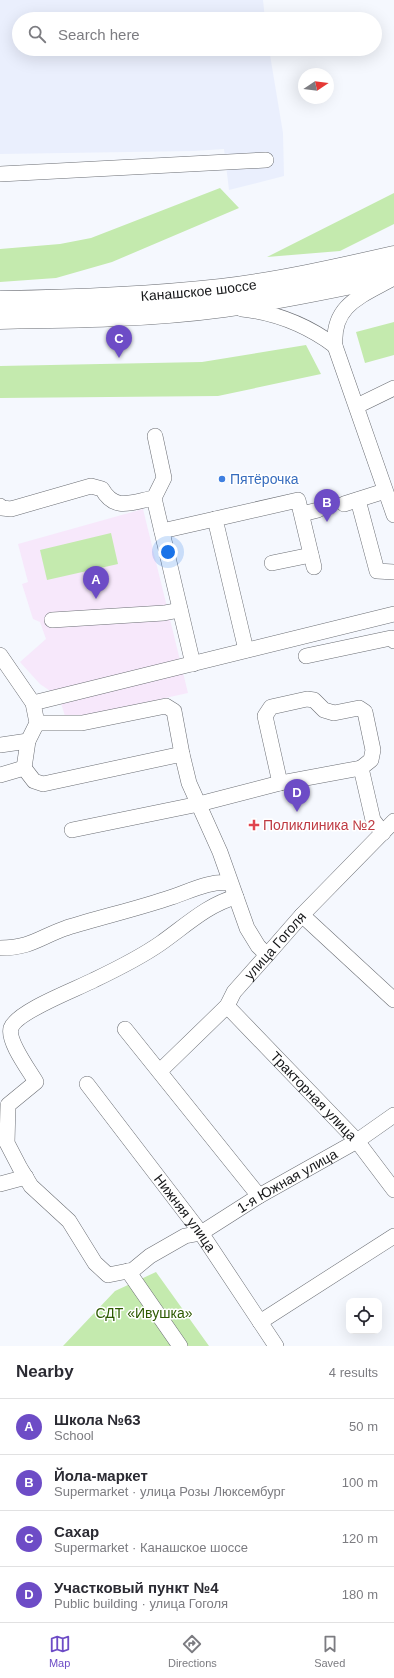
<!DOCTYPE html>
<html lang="en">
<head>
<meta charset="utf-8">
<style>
  body { margin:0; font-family:Helvetica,sans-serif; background:#f7f7f7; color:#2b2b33 }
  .controls { position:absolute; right:12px; bottom:12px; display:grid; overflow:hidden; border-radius:8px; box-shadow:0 4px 16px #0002 }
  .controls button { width:36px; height:36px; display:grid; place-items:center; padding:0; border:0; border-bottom:1px solid #e1e1e2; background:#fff; color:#2b2b33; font:20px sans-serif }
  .compass { position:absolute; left:298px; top:68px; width:36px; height:36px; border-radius:50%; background:#fff; box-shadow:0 4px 16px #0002; rotate:77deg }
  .you { position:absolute; left:168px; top:552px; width:14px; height:14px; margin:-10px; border:3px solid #fff; border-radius:50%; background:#1a73e8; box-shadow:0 0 0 6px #1a73e833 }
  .badge { display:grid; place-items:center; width:26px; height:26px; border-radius:50%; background:#6d4cc6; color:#fff; font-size:13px; font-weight:700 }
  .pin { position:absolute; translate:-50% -33px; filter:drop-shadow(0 1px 2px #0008) }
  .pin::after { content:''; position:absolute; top:21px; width:14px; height:12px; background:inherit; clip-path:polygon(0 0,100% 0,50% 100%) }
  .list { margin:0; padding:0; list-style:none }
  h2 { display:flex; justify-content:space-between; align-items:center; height:52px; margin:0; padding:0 16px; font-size:17px }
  h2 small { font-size:13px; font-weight:400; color:#7c7c81 }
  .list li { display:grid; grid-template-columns:26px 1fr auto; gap:12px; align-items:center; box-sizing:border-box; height:56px; padding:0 16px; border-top:1px solid #e1e1e2 }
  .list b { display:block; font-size:15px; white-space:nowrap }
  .list p { margin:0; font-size:13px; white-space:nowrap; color:#7c7c81 }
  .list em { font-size:13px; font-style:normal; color:#7c7c81 }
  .icon { flex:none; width:22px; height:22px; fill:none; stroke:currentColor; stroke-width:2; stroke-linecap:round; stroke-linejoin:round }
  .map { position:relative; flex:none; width:394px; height:1346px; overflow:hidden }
  .search { position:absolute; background:#fff; box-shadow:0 4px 16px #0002; left:12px; right:12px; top:12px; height:44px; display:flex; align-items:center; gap:10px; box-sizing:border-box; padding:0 14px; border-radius:22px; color:#7c7c81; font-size:15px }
  .sheet { height:276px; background:#fff }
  nav { display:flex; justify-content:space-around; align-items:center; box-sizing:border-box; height:56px; border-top:1px solid #e1e1e2; background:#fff; font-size:11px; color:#7c7c81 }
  nav a { display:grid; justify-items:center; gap:2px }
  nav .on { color:#6d4cc6 }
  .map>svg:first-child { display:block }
</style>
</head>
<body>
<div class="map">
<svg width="394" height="1346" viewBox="0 0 394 1346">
  <rect width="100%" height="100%" fill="#f5f8fe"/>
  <path fill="#eaeffd" d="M 0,0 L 263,0 L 265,19 L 19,19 L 19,49 L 269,49 L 283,133 L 284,176 L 229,190 L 224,149 L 194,151 L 0,154 Z"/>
  <path fill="#f7e8fb" d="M 143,509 L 188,693 L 84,716 L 65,716 L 59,697 L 40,684 L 20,662 L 46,639 L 40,622 L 33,619 L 22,584 L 28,582 L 18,544 Z"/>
  <path fill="#c4eaae" d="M 220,188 L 239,208 L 112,262 L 56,278 L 0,282 L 0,249 L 60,244 L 91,238 Z
    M 394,193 L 394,224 L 340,251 L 267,257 Z
    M 394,322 L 394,355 L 365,363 L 356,332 Z
    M 306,345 L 321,374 L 218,396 L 0,398 L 0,366 L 202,362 Z
    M 111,533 L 118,564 L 47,580 L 40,550 Z
    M 156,1272 L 209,1346 L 63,1346 L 115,1291 Z"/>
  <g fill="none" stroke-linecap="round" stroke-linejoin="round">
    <path stroke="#d4d6dc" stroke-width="15" stroke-dasharray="15 8" stroke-linecap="butt" d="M 318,510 L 344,504"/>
    <g stroke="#6b6e74" stroke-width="16">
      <g id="minor">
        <path d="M 0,174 L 266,160"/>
        <path d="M 390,280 C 359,297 332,306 335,346 L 394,515"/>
        <path d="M 242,309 C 277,313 307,325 335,346"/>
        <path d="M 357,406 L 394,388"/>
        <path d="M 155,436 L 164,478 L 154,498 L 193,664"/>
        <path d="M 358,500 L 377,571 L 394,572"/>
        <path d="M 344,504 L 385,491"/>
        <path d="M 0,506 L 2,508 L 11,509 L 91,486 L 102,489 C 115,512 132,502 154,498"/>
        <path d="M 302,514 L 318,510"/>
        <path d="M 162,531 L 215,519"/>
        <path d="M 272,563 L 311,555"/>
        <path d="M 52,620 L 164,613 L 180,610"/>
        <path d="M 246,650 L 215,519 L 298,500 L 314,567"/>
        <path d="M 0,655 L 33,703 L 37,723 L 28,741 L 24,768"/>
        <path d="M 306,656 L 391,638 L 394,641"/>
        <path d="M 33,703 L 394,614"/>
        <path d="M 37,723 L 82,723 L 166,706 L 174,711 L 182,754"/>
        <path d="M 0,745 L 28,741"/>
        <path d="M 0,775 L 24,768 L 34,781 L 43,784 L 182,754 L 189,783 L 220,852 L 247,928 L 258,946 L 267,955"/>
        <path d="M 280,783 L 265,716 L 271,707 L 307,699 L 314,700 L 324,710 L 334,713 L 359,708 L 365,712 L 373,750 L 371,760 L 361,768 L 373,820 L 383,833"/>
        <path d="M 72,830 L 199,804 L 280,783 L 361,768"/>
        <path id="s1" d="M 236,897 C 208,904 184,927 161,943 C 141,957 117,969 94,980 C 77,989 17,1011 11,1028 C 7,1041 29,1070 36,1082 L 8,1105 L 7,1143 L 20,1168 L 31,1186 L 69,1221 L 95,1263 L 108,1275 L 133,1270 L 150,1256 L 185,1236 L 201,1233 L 259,1196 L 357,1141 L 394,1115"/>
        <path d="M 302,915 L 394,1000"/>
        <path d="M 0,948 C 31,948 40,937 66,928 C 101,917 137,909 172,897 C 190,891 211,880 230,883"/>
        <path id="s2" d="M 227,1006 L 357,1141 L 394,1190"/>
        <path d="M 125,1029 L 259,1196"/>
        <path id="s3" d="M 160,1071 L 227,1006 L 234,992 L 267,955 L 302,915 L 394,821"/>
        <path id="s4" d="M 87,1084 L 201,1233 L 276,1346"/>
        <path d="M 0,1184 L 26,1177"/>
        <path d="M 128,1271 L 180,1346"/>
        <path d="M 260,1322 L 394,1236"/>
      </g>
    </g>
    <g stroke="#6b6e74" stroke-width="21">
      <g id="major">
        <path id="s5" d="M 0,301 C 74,300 148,297 221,289 C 279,282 337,269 394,256"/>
        <path d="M 0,319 C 75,318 150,317 224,307 C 281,299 338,287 394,275"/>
      </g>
    </g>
    <use href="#minor" stroke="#fff" stroke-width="15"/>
    <use href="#major" stroke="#fff" stroke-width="20"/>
  </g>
  <circle fill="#3f7fe0" stroke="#fff" stroke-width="1.5" cx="222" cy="479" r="4"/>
  <path fill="#e0444e" stroke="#fff" stroke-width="1.5" d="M252 819h4v4h4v4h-4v4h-4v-4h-4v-4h4z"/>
  <g text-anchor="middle" stroke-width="3" stroke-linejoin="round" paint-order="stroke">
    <g font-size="14" fill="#161719" stroke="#fff">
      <text dy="5" stroke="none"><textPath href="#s5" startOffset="199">Канашское шоссе</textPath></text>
      <text dy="5" stroke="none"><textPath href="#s3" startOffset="171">улица Гоголя</textPath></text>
      <text dy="5" stroke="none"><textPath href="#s2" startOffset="125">Тракторная улица</textPath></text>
      <text dy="5" stroke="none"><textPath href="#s1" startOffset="770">1-я Южная улица</textPath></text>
      <text dy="5" stroke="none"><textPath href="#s4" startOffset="162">Нижняя улица</textPath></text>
    </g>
    <g font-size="14" fill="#366cbe" stroke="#fff" text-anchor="start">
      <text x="230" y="484">Пятёрочка</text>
    </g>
    <g font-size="14" fill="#be3a42" stroke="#fff" text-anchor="start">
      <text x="263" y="830">Поликлиника №2</text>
    </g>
    <g font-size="14" fill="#2c5900" stroke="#fff">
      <text x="144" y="1318">СДТ «Ивушка»</text>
    </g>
  </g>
</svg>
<div class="controls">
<button><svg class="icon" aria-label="locate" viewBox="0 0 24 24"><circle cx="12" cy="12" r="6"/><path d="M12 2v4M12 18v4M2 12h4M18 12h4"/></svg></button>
</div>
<svg class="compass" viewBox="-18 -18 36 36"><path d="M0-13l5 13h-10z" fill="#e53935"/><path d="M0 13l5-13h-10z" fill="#7c7c81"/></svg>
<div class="you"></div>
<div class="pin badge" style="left:96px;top:599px">A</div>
<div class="pin badge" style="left:327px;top:522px">B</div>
<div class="pin badge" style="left:119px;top:358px">C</div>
<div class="pin badge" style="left:297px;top:812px">D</div>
<div class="search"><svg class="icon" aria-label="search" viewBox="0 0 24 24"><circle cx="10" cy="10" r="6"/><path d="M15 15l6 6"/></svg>Search here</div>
</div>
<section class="sheet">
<h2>Nearby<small>4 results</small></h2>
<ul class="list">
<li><span class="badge">A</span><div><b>Школа №63</b><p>School</p></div><em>50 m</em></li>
<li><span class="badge">B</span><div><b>Йола-маркет</b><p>Supermarket · улица Розы Люксембург</p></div><em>100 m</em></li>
<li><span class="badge">C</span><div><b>Сахар</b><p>Supermarket · Канашское шоссе</p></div><em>120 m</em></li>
<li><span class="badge">D</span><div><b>Участковый пункт №4</b><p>Public building · улица Гоголя</p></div><em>180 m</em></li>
</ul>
</section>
<nav>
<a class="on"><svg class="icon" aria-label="map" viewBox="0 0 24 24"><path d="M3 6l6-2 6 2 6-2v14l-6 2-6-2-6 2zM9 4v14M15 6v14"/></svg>Map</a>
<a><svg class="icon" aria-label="directions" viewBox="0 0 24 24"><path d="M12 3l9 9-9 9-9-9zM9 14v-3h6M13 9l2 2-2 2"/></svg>Directions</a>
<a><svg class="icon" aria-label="saved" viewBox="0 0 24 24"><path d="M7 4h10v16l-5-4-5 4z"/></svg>Saved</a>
</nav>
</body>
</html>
